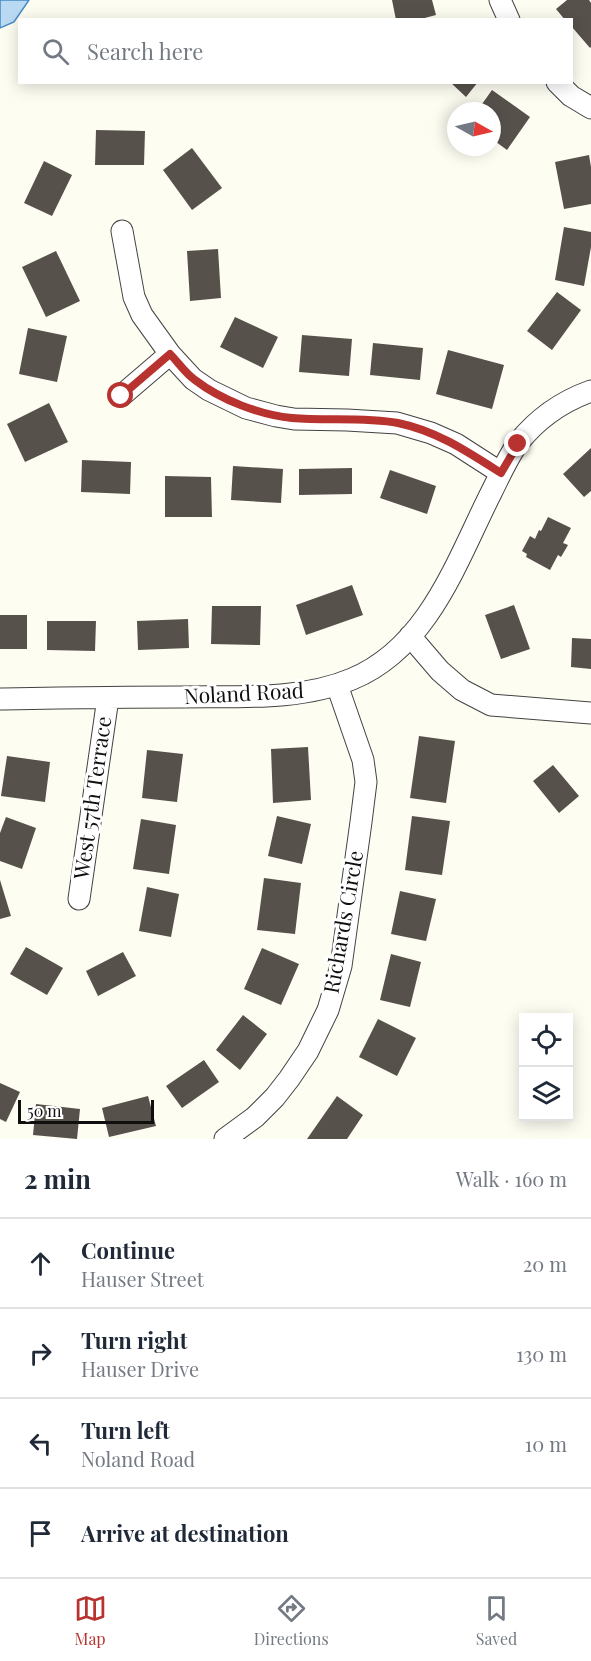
<!DOCTYPE html>
<html lang="en">
<head>
<meta charset="utf-8">
<style>
  body { margin:0; font-family:"Playfair Display",serif; background:#f2f2f3; color:#1f2937 }
  .controls { position:absolute; right:18px; bottom:18px; display:grid; overflow:hidden; border-radius:0px; box-shadow:0 3px 15px #0003 }
  .controls button { width:54px; height:54px; display:grid; place-items:center; padding:0; border:0; border-bottom:2px solid #e0e1e3; background:#fff; color:#1f2937; font:30px sans-serif }
  .compass { position:absolute; left:447px; top:102px; width:54px; height:54px; border-radius:50%; background:#fff; box-shadow:0 3px 15px #0003; rotate:98deg }
  .scale { position:absolute; left:18px; bottom:15px; width:136px; box-sizing:border-box; padding-left:6px; border:3px solid #0f0f0f; border-top:0; font-size:16px; line-height:21px; white-space:nowrap; color:#0f0f0f; -webkit-text-stroke:4px #fff; paint-order:stroke }
  .stop { position:absolute; width:18px; height:18px; margin:-14px; border:4px solid #b8332f; border-radius:50%; background:#fff }
  .stop.end { background:#b8332f; border-color:#fff; box-shadow:0 2px 6px #0008 }
  .list { margin:0; padding:0; list-style:none }
  h2 { display:flex; justify-content:space-between; align-items:center; height:78px; margin:0; padding:0 24px; font-size:26px }
  h2 small { font-size:20px; font-weight:400; color:#747a83 }
  .list li { display:grid; grid-template-columns:39px 1fr auto; gap:18px; align-items:center; box-sizing:border-box; height:90px; padding:0 24px; border-top:2px solid #e0e1e3 }
  .list b { display:block; font-size:22px; white-space:nowrap }
  .list p { margin:0; font-size:20px; white-space:nowrap; color:#747a83 }
  .list em { font-size:20px; font-style:normal; color:#747a83 }
  .icon { flex:none; width:33px; height:33px; fill:none; stroke:currentColor; stroke-width:2; stroke-linecap:round; stroke-linejoin:round }
  .map { position:relative; flex:none; width:591px; height:1139px; overflow:hidden }
  .search { position:absolute; background:#fff; box-shadow:0 3px 15px #0003; left:18px; right:18px; top:18px; height:66px; display:flex; align-items:center; gap:15px; box-sizing:border-box; padding:0 21px; border-radius:0px; color:#747a83; font-size:22px }
  .sheet { height:438px; background:#fff }
  nav { display:flex; justify-content:space-around; align-items:center; box-sizing:border-box; height:84px; border-top:2px solid #e0e1e3; background:#fff; font-size:16px; color:#747a83 }
  nav a { display:grid; justify-items:center; gap:3px }
  nav .on { color:#b8332f }
  .map>svg:first-child { display:block }
</style>
</head>
<body>
<div class="map">
<svg width="591" height="1139" viewBox="0 0 591 1139">
  <rect width="100%" height="100%" fill="#fefdf2"/>
  <path fill="#bad9f3" stroke="#4589c5" stroke-width="1.5" d="M 0,0 L 29,0 L 14,22 L 0,28 Z"/>
  <path fill="#57514c" d="M 392,0 L 432,0 L 436,15 L 417,20 L 396,20 Z
    M 567,0 L 589,0 L 591,3 L 591,47 L 590,48 L 572,27 L 572,20 L 565,20 L 556,9 Z
    M 450,82 L 478,82 L 466,97 Z
    M 492,90 L 530,117 L 507,150 L 492,139 L 492,111 L 477,111 Z
    M 96,130 L 145,131 L 144,165 L 95,165 Z
    M 192,148 L 222,188 L 192,210 L 163,170 Z
    M 589,155 L 591,167 L 591,204 L 564,209 L 555,162 Z
    M 44,161 L 72,175 L 52,216 L 24,203 Z
    M 564,227 L 591,232 L 591,247 L 584,286 L 555,280 Z
    M 218,249 L 221,298 L 190,301 L 187,251 Z
    M 56,251 L 80,301 L 46,317 L 22,267 Z
    M 557,292 L 581,310 L 552,350 L 527,331 Z
    M 235,317 L 278,337 L 263,368 L 220,347 Z
    M 28,328 L 67,336 L 57,382 L 19,374 Z
    M 302,335 L 352,339 L 349,376 L 299,372 Z
    M 373,343 L 423,348 L 420,380 L 370,375 Z
    M 448,350 L 504,365 L 492,409 L 436,394 Z
    M 49,403 L 68,442 L 25,462 L 7,424 Z
    M 591,448 L 591,491 L 584,497 L 563,474 Z
    M 82,460 L 131,462 L 130,494 L 81,492 Z
    M 233,466 L 283,469 L 281,503 L 231,500 Z
    M 352,468 L 352,494 L 299,495 L 299,469 Z
    M 390,470 L 436,486 L 427,514 L 380,498 Z
    M 165,476 L 211,477 L 212,517 L 165,517 Z
    M 548,517 L 571,528 L 563,543 L 568,545 L 561,557 L 558,555 L 550,570 L 526,557 L 527,554 L 522,551 L 530,536 L 535,539 L 539,530 L 541,531 Z
    M 352,585 L 363,615 L 306,635 L 296,605 Z
    M 514,605 L 530,649 L 501,659 L 485,615 Z
    M 212,606 L 261,606 L 260,645 L 211,644 Z
    M 0,615 L 27,615 L 27,649 L 0,649 Z
    M 188,619 L 189,648 L 138,650 L 137,621 Z
    M 47,621 L 96,621 L 95,651 L 47,650 Z
    M 572,638 L 591,639 L 591,669 L 571,667 Z
    M 419,736 L 455,741 L 446,803 L 410,798 Z
    M 308,747 L 311,800 L 273,803 L 271,749 Z
    M 147,750 L 183,754 L 177,802 L 142,798 Z
    M 7,756 L 50,762 L 45,802 L 1,796 Z
    M 553,765 L 579,796 L 559,813 L 533,781 Z
    M 277,816 L 311,824 L 302,864 L 268,856 Z
    M 412,816 L 450,821 L 442,875 L 405,870 Z
    M 6,817 L 36,828 L 22,869 L 0,861 L 0,833 Z
    M 141,819 L 176,825 L 169,874 L 133,869 Z
    M 264,878 L 301,883 L 295,934 L 257,930 Z
    M 0,880 L 11,916 L 0,919 Z
    M 147,887 L 179,894 L 171,937 L 139,931 Z
    M 400,891 L 436,899 L 426,941 L 391,934 Z
    M 26,947 L 63,968 L 47,995 L 10,974 Z
    M 262,948 L 299,964 L 281,1005 L 244,989 Z
    M 123,952 L 136,976 L 98,996 L 86,971 Z
    M 391,954 L 421,962 L 410,1007 L 380,1000 Z
    M 243,1015 L 267,1034 L 240,1070 L 216,1050 Z
    M 378,1019 L 416,1038 L 397,1076 L 359,1057 Z
    M 204,1060 L 219,1082 L 182,1108 L 166,1086 Z
    M 0,1083 L 20,1092 L 6,1122 L 0,1119 Z
    M 148,1096 L 156,1126 L 109,1137 L 102,1108 Z
    M 337,1096 L 363,1115 L 347,1139 L 307,1139 Z
    M 36,1104 L 80,1109 L 77,1139 L 33,1135 Z"/>
  <g fill="none" stroke-linecap="round" stroke-linejoin="round">
    <g stroke="#424242" stroke-width="23">
      <path id="street" d="M 500,0 L 509,20
        M 557,82 L 571,96 L 591,108
        M 122,231 L 134,297 L 142,315 L 170,354 L 193,379 L 209,390 L 246,408 L 276,416 L 294,419 L 347,420 L 397,423 L 431,433 L 456,444 L 501,473
        M 121,396 L 170,354
        M 410,636 L 440,671 L 462,690 L 491,705 L 591,713
        M 0,699 C 61,698 121,697 182,697 C 237,696 300,701 352,679 C 429,647 457,560 492,491 C 500,475 508,457 518,443 C 537,419 563,401 591,391
        M 79,899 L 108,698
        M 225,1139 L 255,1117 L 275,1097 L 289,1079 L 308,1051 L 328,1010 L 341,966 L 361,822 L 366,782 L 363,760 L 337,685"/>
    </g>
    <use href="#street" stroke="#fff" stroke-width="21"/>
  </g>
  <g fill="none" stroke-linecap="round" stroke-linejoin="round">
    <path stroke="#b8332f" stroke-width="8" d="M 121,396 L 170,354 C 178,362 185,373 195,380 C 221,400 260,415 292,418 C 326,421 364,417 398,423 C 437,431 468,452 501,473 L 518,444"/>
  </g>
  <g text-anchor="middle" stroke-width="6" stroke-linejoin="round" paint-order="stroke">
    <g font-size="21" fill="#0f0f0f" stroke="#fff">
      <text transform="translate(244 694) rotate(-3)" y="7">Noland Road</text>
      <text transform="translate(93 798) rotate(-82)" y="7">West 57th Terrace</text>
      <text transform="translate(344 922) rotate(-80)" y="7">Richards Circle</text>
    </g>
  </g>
</svg>
<div class="controls">
<button><svg class="icon" aria-label="locate" viewBox="0 0 24 24"><circle cx="12" cy="12" r="6"/><path d="M12 2v4M12 18v4M2 12h4M18 12h4"/></svg></button>
<button><svg class="icon" aria-label="layers" viewBox="0 0 24 24"><path d="M12 4l9 5-9 5-9-5zM3 14l9 5 9-5"/></svg></button>
</div>
<svg class="compass" viewBox="-18 -18 36 36"><path d="M0-13l5 13h-10z" fill="#e53935"/><path d="M0 13l5-13h-10z" fill="#747a83"/></svg>
<div class="scale">50 m</div>
<div class="stop" style="left:121px;top:396px"></div>
<div class="stop end" style="left:518px;top:444px"></div>
<div class="search"><svg class="icon" aria-label="search" viewBox="0 0 24 24"><circle cx="10" cy="10" r="6"/><path d="M15 15l6 6"/></svg>Search here</div>
</div>
<section class="sheet">
<h2>2 min<small>Walk · 160 m</small></h2>
<ul class="list">
<li><svg class="icon" aria-label="ahead" viewBox="0 0 24 24"><path d="M12 20V5M6 11l6-6 6 6"/></svg><div><b>Continue</b><p>Hauser Street</p></div><em>20 m</em></li>
<li><svg class="icon" aria-label="right" viewBox="0 0 24 24"><path d="M7 20v-9h11M14 6l5 5-5 5"/></svg><div><b>Turn right</b><p>Hauser Drive</p></div><em>130 m</em></li>
<li><svg class="icon" aria-label="left" viewBox="0 0 24 24"><path d="M17 20v-9H6M10 6l-5 5 5 5"/></svg><div><b>Turn left</b><p>Noland Road</p></div><em>10 m</em></li>
<li><svg class="icon" aria-label="arrive" viewBox="0 0 24 24"><path d="M6 21V4h12l-3 4 3 4H6"/></svg><div><b>Arrive at destination</b></div></li>
</ul>
</section>
<nav>
<a class="on"><svg class="icon" aria-label="map" viewBox="0 0 24 24"><path d="M3 6l6-2 6 2 6-2v14l-6 2-6-2-6 2zM9 4v14M15 6v14"/></svg>Map</a>
<a><svg class="icon" aria-label="directions" viewBox="0 0 24 24"><path d="M12 3l9 9-9 9-9-9zM9 14v-3h6M13 9l2 2-2 2"/></svg>Directions</a>
<a><svg class="icon" aria-label="saved" viewBox="0 0 24 24"><path d="M7 4h10v16l-5-4-5 4z"/></svg>Saved</a>
</nav>
</body>
</html>
